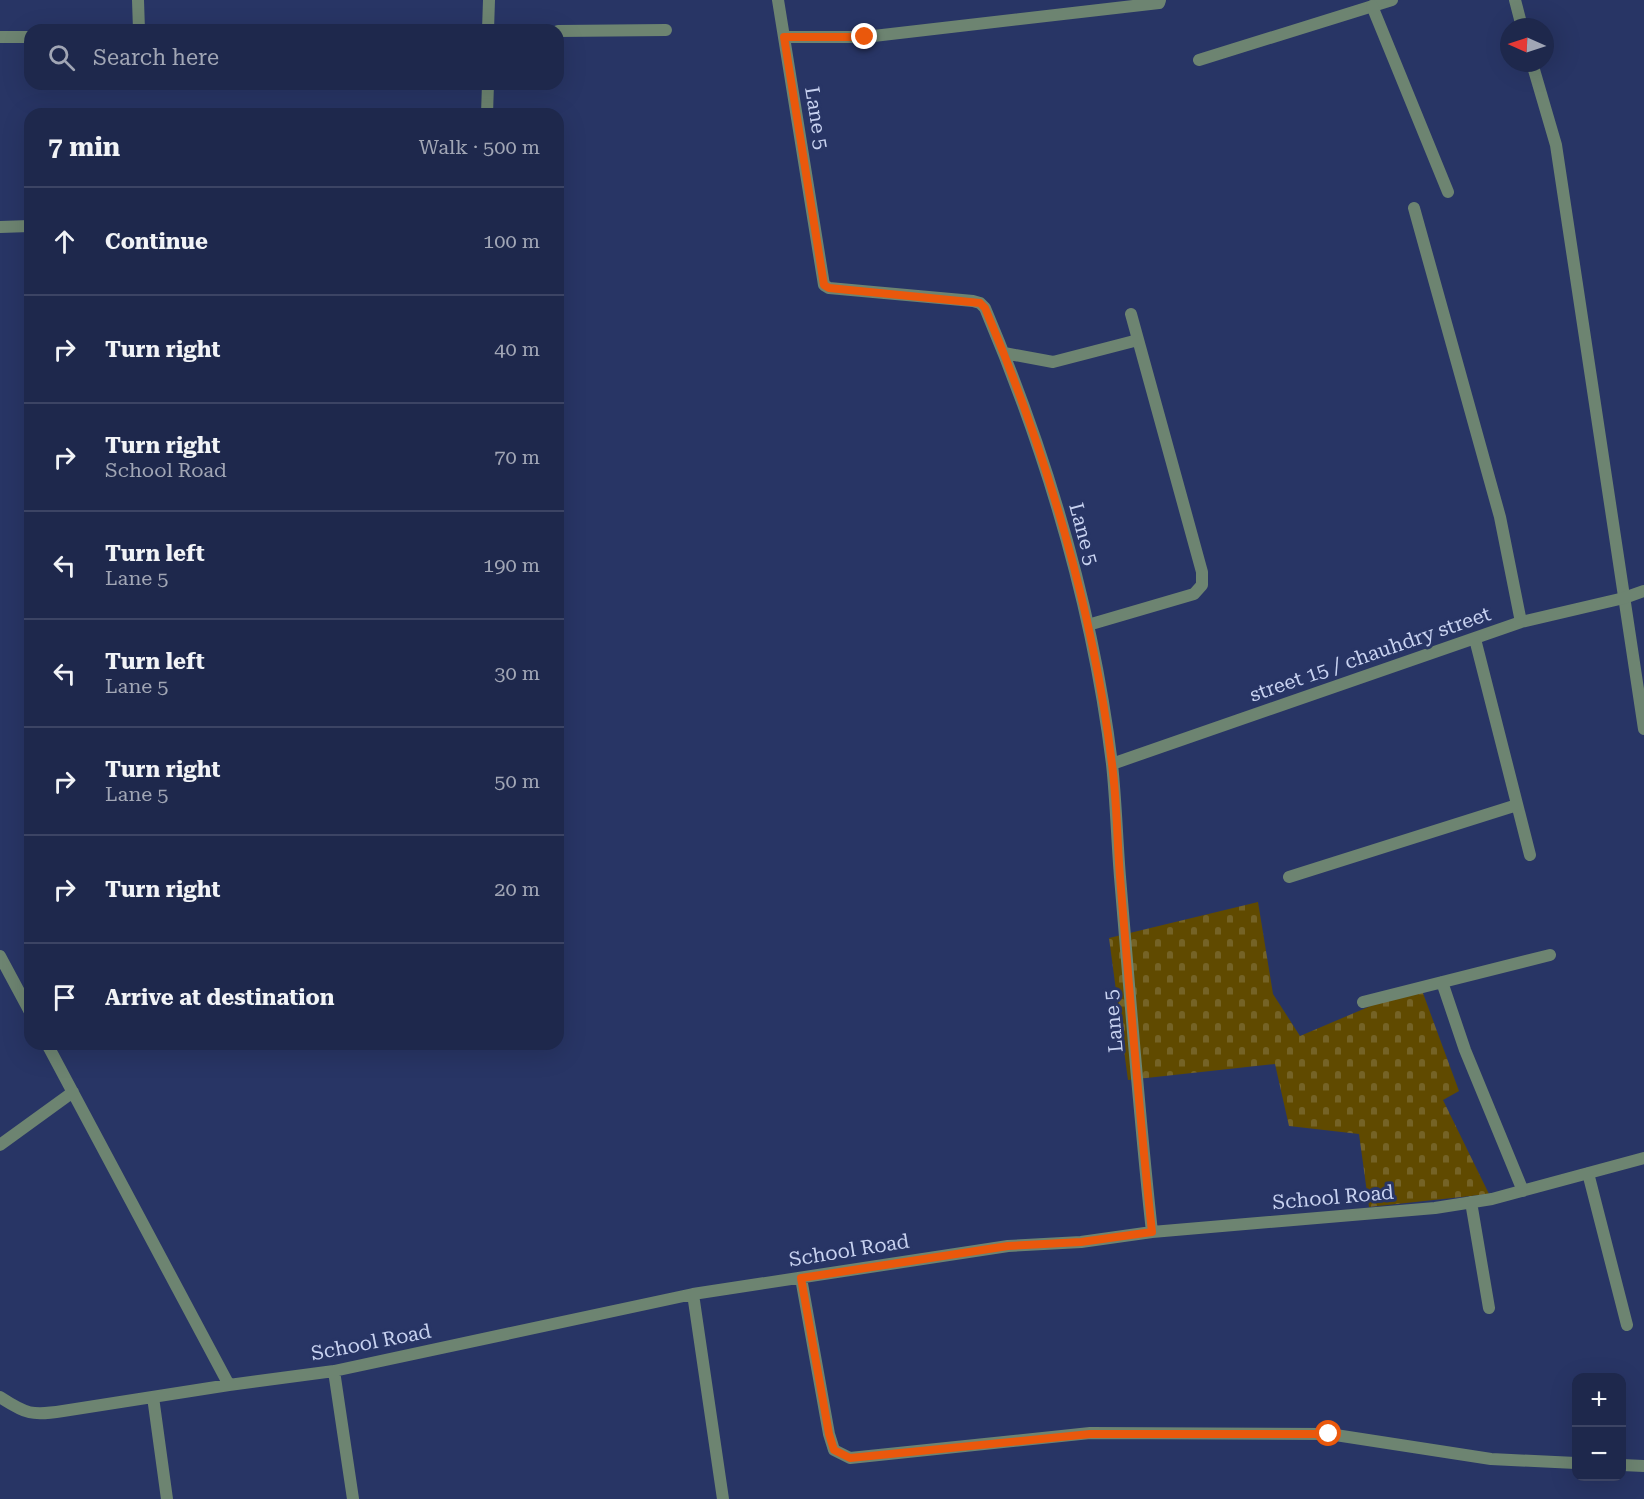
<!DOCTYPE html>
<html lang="en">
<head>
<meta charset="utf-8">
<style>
  body { margin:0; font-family:"Roboto Serif",serif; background:#263053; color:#f1f3f6 }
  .controls { position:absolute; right:18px; bottom:18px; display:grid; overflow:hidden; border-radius:12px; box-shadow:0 6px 24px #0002 }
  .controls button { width:54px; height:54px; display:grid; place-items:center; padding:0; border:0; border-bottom:2px solid #3c4464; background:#1e284c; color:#f1f3f6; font:30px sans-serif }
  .compass { position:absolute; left:1500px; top:18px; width:54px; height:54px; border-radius:50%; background:#1e284c; box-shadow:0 6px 24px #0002; rotate:273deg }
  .stop { position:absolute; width:18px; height:18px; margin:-14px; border:4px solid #ea580c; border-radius:50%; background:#fff }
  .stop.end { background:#ea580c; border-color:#fff; box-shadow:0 2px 6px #0008 }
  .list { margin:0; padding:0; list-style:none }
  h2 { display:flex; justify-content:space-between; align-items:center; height:78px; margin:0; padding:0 24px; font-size:26px }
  h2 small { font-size:20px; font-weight:400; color:#a1a6b5 }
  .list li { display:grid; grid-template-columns:39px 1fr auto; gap:18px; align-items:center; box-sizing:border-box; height:108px; padding:0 24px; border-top:2px solid #3c4464 }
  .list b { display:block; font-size:22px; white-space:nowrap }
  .list p { margin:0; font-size:20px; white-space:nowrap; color:#a1a6b5 }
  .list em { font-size:20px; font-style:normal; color:#a1a6b5 }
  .icon { flex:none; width:33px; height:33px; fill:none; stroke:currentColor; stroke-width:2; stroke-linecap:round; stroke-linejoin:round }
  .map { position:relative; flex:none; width:1644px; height:1499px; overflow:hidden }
  .search { position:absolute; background:#1e284c; box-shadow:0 6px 24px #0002; left:24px; top:24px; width:540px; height:66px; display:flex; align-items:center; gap:15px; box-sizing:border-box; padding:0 21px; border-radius:18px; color:#a1a6b5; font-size:22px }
  .panel { position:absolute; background:#1e284c; box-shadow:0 6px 24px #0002; left:24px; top:108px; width:540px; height:942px; border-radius:18px }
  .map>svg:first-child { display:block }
</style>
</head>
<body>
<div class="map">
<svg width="1644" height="1499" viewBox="0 0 1644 1499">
  <defs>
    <pattern id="cemetery-stones" width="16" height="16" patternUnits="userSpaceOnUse" patternTransform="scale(1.5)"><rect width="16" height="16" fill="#604a00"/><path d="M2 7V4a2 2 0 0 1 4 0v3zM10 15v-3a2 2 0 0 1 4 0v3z" fill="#756326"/></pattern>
  </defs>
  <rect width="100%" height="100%" fill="#283565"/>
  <path fill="url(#cemetery-stones)" d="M 1258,902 L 1273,994 L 1300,1036 L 1420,985 L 1459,1091 L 1443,1100 L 1489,1194 L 1369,1207 L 1359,1134 L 1289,1126 L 1275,1064 L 1128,1080 L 1109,938 Z"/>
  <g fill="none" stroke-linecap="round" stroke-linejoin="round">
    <path stroke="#6d8471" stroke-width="12" d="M 1515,0 L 1522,27
      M 1199,60 L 1392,0
      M 1532,63 L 1556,145 L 1644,729"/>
    <path stroke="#6d8471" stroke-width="12" d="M 138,0 L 139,30
      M 778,0 L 824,285 L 829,288 L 973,301 L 980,303 L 985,308 C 1046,452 1093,609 1112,764 C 1116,801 1117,840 1120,877 C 1130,995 1139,1114 1152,1232
      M 1372,6 L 1448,192
      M 488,30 L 489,0
      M 558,31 L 666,30
      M 0,37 L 30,37
      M 784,37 L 865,37 L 1159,3 L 1160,0
      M 487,114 L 488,84
      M 1414,208 L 1500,517 L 1521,622
      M 0,227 L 30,226
      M 1004,353 L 1053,362 L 1138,340
      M 1088,625 L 1194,594 L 1202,585 L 1202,572 L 1131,314
      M 1475,639 L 1530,855
      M 1112,764 L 1521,622 L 1624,598 L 1644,591
      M 1289,877 L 1517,805
      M 0,956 L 30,1012
      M 1442,982 L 1465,1050 L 1523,1191
      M 1363,1002 L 1550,955
      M 47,1044 L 229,1385
      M 0,1145 L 73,1092
      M 1588,1173 L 1627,1325
      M 1471,1202 L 1489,1308
      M 801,1278 L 829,1434 L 834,1450 L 850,1458 L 1090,1433 L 1329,1434 L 1491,1459 L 1576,1463
      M 693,1294 L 723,1499
      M 334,1371 L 353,1499
      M 0,1397 C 26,1414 32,1416 63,1411 L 229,1385 L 334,1371 L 693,1294 L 1008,1246 L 1081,1242 L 1152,1232 L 1435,1208 L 1492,1199 L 1644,1158
      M 153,1397 L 167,1499
      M 1622,1465 L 1644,1466"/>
  </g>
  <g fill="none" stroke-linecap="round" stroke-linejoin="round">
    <path stroke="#ea580c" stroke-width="8" d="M 865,37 L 784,37 L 824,285 L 829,288 L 980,303 L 985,308 C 1046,451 1093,609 1112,764 C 1117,801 1117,840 1120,877 C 1130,995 1139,1114 1152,1232 L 1081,1242 L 1008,1246 L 801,1278 L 829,1434 L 834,1450 L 850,1458 L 1090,1434 L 1329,1434"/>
  </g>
  <g text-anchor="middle" stroke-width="6" stroke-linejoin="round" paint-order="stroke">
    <g font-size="20" fill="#c8d2f0" stroke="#283565">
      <text transform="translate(817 118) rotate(81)" y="7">Lane 5</text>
      <text transform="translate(1084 534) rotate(75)" y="7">Lane 5</text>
      <text transform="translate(1370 654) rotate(-19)" y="7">street 15 / chauhdry street</text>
      <text transform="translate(1113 1021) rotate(-95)" y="7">Lane 5</text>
      <text transform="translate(1333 1197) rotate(-5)" y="7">School Road</text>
      <text transform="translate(849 1250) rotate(-9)" y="7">School Road</text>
      <text transform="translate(371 1342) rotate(-11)" y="7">School Road</text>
    </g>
  </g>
</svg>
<div class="controls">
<button>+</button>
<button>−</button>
</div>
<svg class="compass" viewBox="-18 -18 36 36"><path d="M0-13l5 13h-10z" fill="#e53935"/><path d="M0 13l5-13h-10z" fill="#a1a6b5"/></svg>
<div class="stop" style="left:1329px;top:1434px"></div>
<div class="stop end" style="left:865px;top:37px"></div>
<div class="search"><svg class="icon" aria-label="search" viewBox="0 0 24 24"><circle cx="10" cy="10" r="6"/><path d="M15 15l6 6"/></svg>Search here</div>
<section class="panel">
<h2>7 min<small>Walk · 500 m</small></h2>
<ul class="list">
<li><svg class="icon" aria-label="ahead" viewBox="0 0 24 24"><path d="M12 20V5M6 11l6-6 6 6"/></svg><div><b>Continue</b></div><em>100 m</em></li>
<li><svg class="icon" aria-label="right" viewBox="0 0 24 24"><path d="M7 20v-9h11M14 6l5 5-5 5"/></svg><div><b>Turn right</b></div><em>40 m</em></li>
<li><svg class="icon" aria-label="right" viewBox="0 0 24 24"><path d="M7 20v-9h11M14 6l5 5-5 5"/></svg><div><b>Turn right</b><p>School Road</p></div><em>70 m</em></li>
<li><svg class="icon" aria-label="left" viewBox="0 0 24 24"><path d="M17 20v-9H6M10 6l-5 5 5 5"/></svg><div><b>Turn left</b><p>Lane 5</p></div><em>190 m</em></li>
<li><svg class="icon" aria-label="left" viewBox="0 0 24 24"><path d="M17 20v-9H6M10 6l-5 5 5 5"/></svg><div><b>Turn left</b><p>Lane 5</p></div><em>30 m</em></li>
<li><svg class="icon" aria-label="right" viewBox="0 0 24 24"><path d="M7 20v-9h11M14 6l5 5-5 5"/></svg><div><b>Turn right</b><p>Lane 5</p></div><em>50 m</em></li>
<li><svg class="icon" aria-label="right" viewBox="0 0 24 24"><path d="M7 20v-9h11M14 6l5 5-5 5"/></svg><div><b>Turn right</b></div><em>20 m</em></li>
<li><svg class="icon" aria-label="arrive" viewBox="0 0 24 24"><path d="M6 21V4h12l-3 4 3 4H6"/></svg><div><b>Arrive at destination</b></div></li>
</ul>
</section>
</div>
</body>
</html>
